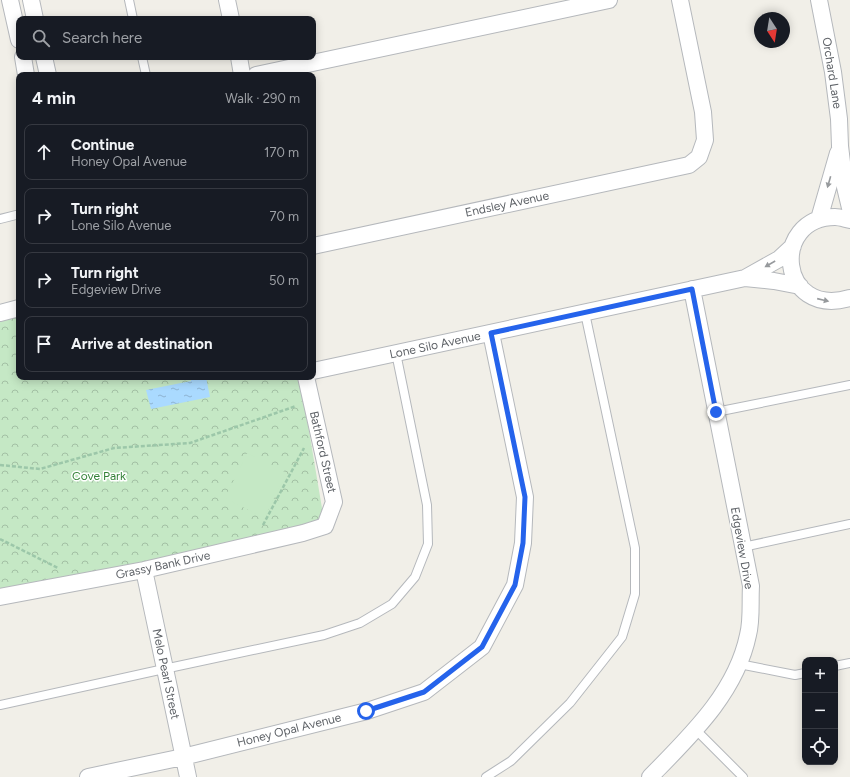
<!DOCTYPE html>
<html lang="en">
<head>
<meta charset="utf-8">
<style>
  body { margin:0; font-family:Figtree,sans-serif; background:#20242c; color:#f1f3f6 }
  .controls { position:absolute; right:12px; bottom:12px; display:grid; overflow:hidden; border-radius:8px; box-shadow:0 2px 10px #0003 }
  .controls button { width:36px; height:36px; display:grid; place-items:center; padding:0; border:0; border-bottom:1px solid #363941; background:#171b24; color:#f1f3f6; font:20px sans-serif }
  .compass { position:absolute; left:754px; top:12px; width:36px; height:36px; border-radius:50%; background:#171b24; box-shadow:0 2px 10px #0003; rotate:168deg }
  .stop { position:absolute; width:12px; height:12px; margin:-9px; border:3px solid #2563eb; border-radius:50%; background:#fff }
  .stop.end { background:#2563eb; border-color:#fff; box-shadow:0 1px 4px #0008 }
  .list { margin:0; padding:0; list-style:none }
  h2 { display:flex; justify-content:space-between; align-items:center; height:52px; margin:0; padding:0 16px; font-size:17px }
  h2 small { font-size:13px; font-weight:400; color:#9ea1a6 }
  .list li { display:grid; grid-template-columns:26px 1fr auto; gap:12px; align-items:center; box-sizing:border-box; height:56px; margin:0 8px 8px; padding:0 8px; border:1px solid #363941; border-radius:8px }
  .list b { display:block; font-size:15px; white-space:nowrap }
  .list p { margin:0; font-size:13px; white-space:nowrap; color:#9ea1a6 }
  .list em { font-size:13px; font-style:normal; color:#9ea1a6 }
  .icon { flex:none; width:22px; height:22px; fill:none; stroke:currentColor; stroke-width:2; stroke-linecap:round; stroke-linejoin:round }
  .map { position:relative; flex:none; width:850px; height:777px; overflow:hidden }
  .search { position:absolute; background:#171b24; box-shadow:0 2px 10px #0003; left:16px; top:16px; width:300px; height:44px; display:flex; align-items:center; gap:10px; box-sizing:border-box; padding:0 14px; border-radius:8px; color:#9ea1a6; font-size:15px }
  .panel { position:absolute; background:#171b24; box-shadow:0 2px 10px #0003; left:16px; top:72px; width:300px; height:308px; border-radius:8px }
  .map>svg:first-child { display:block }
</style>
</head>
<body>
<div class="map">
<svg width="850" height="777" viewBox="0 0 850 777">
  <defs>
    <pattern id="park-crowns" width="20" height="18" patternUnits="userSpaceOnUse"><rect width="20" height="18" fill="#c5e8c5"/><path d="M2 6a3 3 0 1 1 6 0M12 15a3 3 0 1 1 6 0" fill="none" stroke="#a3c0a4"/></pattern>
    <pattern id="water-ripples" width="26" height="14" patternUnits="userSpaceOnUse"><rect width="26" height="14" fill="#aadaff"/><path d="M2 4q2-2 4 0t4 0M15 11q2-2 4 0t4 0" fill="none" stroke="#8eb4d2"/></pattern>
  </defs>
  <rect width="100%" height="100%" fill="#f1efe8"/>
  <path fill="url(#park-crowns)" d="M 19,309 L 19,377 L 300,377 L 325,526 L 0,598 L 0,313 Z"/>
  <path fill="#c5e8c5" d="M 247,453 L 287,473 L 264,518 L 225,498 Z"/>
  <path fill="url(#water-ripples)" d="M 191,377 L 206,377 L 210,397 L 151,409 L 146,390 L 191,381 Z"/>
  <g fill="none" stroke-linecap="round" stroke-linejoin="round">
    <g stroke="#b5b8bc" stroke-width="10">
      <path id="service" d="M 129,0 L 133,19
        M 142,57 L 146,75
        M 0,219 L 16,215
        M 716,412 L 850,385
        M 743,547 L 850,524
        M 739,664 L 795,675 L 805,673
        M 835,666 L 850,663
        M 0,705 L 164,669 L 324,635 L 360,623 L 392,604 L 415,577 L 428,544 L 427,505 L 396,353
        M 695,729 L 743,777
        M 486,777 L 511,761 L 570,703 L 622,637 L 635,594 L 635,548 L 585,313"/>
    </g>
    <g stroke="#b5b8bc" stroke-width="18">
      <path id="minor" d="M 10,0 L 19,40
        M 31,0 L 35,19
        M 227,0 L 231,19
        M 819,0 L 833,72 L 839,119 L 840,146 L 845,187 L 850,208
        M 23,57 L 26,75
        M 44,57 L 48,75
        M 239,57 L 242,75
        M 256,75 L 609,0
        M 819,219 L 838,153
        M 850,220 C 845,219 840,217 835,217 C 770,217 778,319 850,298
        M 313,246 L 689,165 L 699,157 L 705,140 L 703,112 L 680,0
        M 745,278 L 779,259 L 793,246
        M 0,313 L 19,308
        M 313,371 L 745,278 L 774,281 L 800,286
        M 144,570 L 188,777
        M 0,597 L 144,570 L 303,533 L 325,526 L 334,502 L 306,377
        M 88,777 L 183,757 L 367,711 L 424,692 L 482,647 L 515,585 L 523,543 L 525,497 L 491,333
        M 650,777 C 690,736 736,693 748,635 C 752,620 750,602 751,586 L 692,289"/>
    </g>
    <path stroke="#9cc7a9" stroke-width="2.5" stroke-dasharray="4 2" stroke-linecap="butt" d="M 0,465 L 40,469 L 114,448 L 190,443 L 296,406
      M 263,525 L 304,448
      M 0,539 L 58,568"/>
    <use href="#service" stroke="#fff" stroke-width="8"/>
    <use href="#minor" stroke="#fff" stroke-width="16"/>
  </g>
  <defs><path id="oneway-solid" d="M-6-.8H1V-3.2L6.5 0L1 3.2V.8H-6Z"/></defs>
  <g fill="#979a9d">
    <use href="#oneway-solid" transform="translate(829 182) rotate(106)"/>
    <use href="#oneway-solid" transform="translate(770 264) rotate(150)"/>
    <use href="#oneway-solid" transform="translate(823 300) rotate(13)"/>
  </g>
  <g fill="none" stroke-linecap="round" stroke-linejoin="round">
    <path stroke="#2563eb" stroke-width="5" d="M 366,711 L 424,692 L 482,647 L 515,585 L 523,543 L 525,497 L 491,333 L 692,289 L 716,412"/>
  </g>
  <g text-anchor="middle" stroke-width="3" stroke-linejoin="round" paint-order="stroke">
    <g font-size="12" fill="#5f6368" stroke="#fff">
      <text transform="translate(832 73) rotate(81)" y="4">Orchard Lane</text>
      <text transform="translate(507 204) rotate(-12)" y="4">Endsley Avenue</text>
      <text transform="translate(435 345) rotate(-12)" y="4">Lone Silo Avenue</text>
      <text transform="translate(323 452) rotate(77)" y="4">Bathford Street</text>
      <text transform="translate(742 548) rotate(80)" y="4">Edgeview Drive</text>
      <text transform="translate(163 565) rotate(-12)" y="4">Grassy Bank Drive</text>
      <text transform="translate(166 674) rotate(78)" y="4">Melo Pearl Street</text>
      <text transform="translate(289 730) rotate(-14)" y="4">Honey Opal Avenue</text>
    </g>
    <g font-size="12" fill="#348238" stroke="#fff">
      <text x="99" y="480">Cove Park</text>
    </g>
  </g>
</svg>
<div class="controls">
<button>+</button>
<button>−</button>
<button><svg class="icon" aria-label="locate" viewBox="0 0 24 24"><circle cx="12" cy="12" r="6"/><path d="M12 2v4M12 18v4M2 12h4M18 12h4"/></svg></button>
</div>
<svg class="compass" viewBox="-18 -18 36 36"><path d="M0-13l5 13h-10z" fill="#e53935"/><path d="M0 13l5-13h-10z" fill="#9ea1a6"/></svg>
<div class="stop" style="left:366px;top:711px"></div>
<div class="stop end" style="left:716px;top:412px"></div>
<div class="search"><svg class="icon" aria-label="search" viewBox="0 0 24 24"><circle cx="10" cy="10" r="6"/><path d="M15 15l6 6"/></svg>Search here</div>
<section class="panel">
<h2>4 min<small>Walk · 290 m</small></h2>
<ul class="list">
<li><svg class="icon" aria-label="ahead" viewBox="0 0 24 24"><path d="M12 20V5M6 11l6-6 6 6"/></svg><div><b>Continue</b><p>Honey Opal Avenue</p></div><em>170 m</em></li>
<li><svg class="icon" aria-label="right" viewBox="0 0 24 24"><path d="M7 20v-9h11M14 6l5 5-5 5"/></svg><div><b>Turn right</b><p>Lone Silo Avenue</p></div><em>70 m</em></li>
<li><svg class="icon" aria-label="right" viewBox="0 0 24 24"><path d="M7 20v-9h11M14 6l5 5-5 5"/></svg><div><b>Turn right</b><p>Edgeview Drive</p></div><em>50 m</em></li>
<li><svg class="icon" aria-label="arrive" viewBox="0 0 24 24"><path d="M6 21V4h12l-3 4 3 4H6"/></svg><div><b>Arrive at destination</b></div></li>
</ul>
</section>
</div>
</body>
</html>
